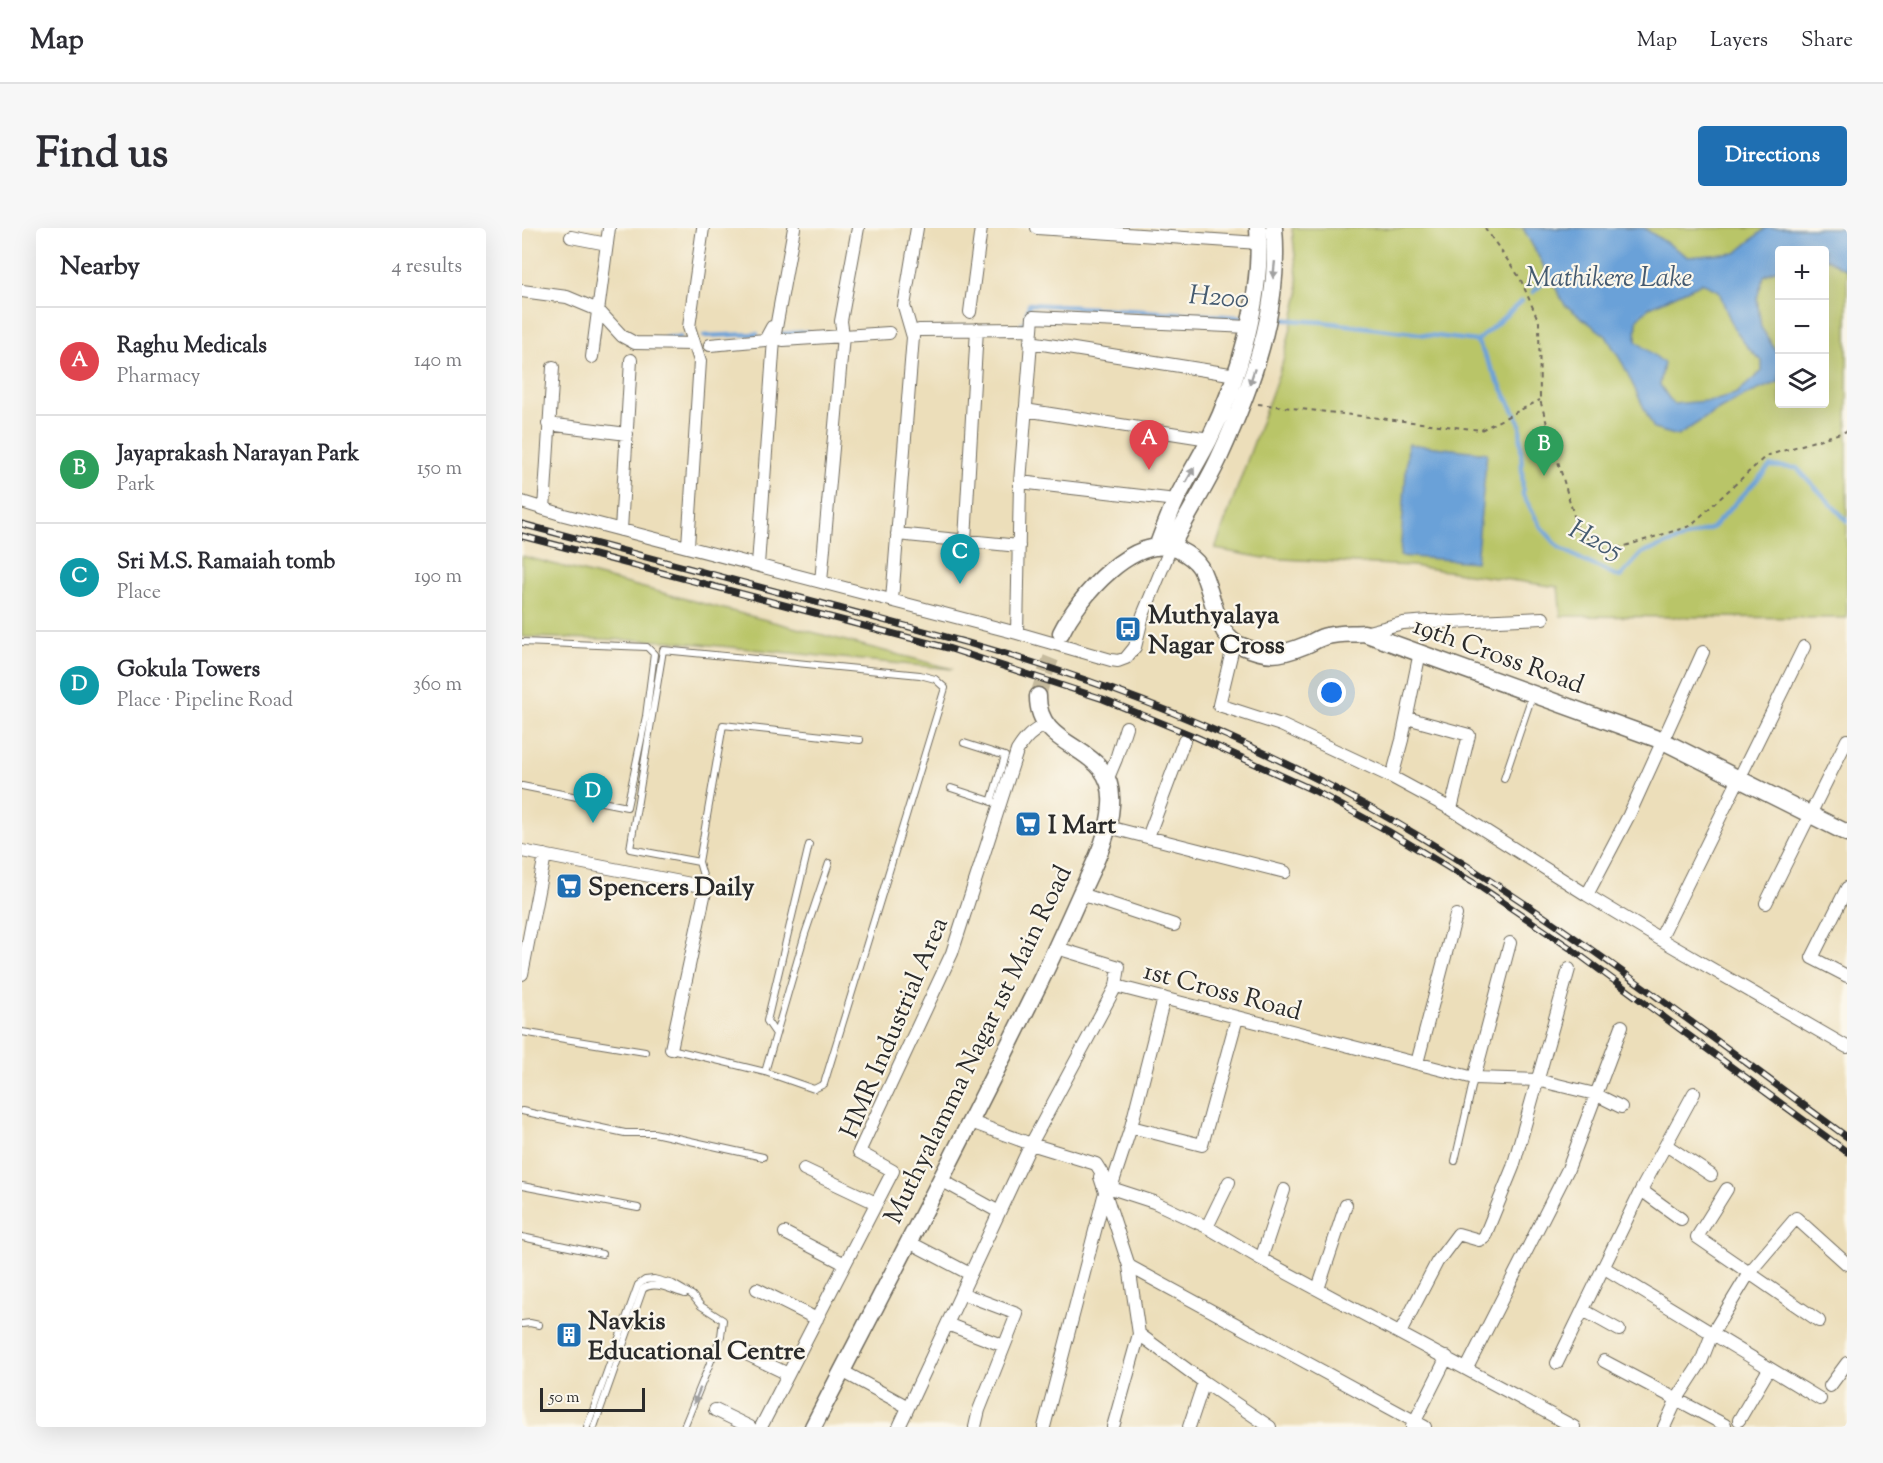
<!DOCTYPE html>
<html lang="en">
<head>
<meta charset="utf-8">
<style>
  body { margin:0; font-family:"Sorts Mill Goudy",serif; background:#f7f7f7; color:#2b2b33 }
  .controls { position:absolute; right:18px; top:18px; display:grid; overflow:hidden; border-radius:6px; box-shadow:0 6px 24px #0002 }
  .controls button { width:54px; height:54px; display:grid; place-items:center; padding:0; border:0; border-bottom:2px solid #e1e1e2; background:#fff; color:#2b2b33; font:30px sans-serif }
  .scale { position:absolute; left:18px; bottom:15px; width:105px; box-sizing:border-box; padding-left:6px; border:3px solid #2b2b2b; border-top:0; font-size:16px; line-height:21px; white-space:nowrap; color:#2b2b2b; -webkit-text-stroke:4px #fbf7ec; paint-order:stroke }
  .you { position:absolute; left:810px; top:465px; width:21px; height:21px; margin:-15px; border:4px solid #fff; border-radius:50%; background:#1a73e8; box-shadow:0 0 0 9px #1a73e833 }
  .badge { display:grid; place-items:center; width:39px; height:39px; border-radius:50%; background:#1f6fb2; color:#fff; font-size:20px; font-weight:700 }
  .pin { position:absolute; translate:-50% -50px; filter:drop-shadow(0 2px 3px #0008) }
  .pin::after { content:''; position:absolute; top:32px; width:21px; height:18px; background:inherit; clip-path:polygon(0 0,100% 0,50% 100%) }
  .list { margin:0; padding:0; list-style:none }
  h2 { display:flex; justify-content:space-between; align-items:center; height:78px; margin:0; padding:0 24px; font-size:26px }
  h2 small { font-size:20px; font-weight:400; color:#7c7c81 }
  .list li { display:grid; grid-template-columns:39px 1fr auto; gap:18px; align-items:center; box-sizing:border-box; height:108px; padding:0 24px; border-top:2px solid #e1e1e2 }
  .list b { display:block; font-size:22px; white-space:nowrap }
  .list p { margin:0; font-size:20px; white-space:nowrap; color:#7c7c81 }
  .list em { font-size:20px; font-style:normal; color:#7c7c81 }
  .icon { flex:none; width:33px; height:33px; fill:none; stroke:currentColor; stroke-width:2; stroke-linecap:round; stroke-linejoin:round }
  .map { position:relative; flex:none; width:1325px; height:1199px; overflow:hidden; border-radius:6px }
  header { display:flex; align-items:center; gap:36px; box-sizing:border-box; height:84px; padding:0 30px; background:#fff; border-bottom:2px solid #e1e1e2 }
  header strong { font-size:28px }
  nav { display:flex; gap:33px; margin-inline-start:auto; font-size:21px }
  .intro { display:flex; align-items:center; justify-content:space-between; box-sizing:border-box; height:144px; padding:0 36px }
  h1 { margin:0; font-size:42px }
  .button { padding:15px 27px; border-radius:6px; background:#1f6fb2; color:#fff; font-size:21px; font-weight:700 }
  main { display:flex; gap:36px; padding:0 36px }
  aside { flex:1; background:#fff; border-radius:6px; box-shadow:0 6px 24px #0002 }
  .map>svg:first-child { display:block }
</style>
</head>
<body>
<header>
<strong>Map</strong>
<nav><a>Map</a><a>Layers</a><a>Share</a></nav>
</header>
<div class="intro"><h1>Find us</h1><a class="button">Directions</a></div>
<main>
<aside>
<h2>Nearby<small>4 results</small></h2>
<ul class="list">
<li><span class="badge" style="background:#e0444e">A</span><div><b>Raghu Medicals</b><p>Pharmacy</p></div><em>140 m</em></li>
<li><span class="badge" style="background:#2e9e5b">B</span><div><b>Jayaprakash Narayan Park</b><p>Park</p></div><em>150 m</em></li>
<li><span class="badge" style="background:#0f9aa8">C</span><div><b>Sri M.S. Ramaiah tomb</b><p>Place</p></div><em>190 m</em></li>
<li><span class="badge" style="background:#0f9aa8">D</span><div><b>Gokula Towers</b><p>Place · Pipeline Road</p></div><em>360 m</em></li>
</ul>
</aside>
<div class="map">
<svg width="1325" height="1199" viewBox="0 0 1325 1199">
  <rect width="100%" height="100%" fill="#fbf7ec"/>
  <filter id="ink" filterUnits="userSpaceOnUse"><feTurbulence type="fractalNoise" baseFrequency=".0167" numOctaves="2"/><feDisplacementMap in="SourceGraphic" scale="12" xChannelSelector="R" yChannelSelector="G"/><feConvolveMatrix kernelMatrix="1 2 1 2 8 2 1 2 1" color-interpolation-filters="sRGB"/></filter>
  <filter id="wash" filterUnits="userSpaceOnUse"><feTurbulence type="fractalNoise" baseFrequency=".008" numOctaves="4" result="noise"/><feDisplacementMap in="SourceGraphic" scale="24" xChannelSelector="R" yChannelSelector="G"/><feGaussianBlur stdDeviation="1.35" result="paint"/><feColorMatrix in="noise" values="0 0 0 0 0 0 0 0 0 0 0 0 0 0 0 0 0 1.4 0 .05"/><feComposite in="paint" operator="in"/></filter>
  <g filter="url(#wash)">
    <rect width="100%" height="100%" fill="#ecdeba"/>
    <path fill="#b9c567" stroke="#727849" stroke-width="1.5" fill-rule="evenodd" d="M 770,0 L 1325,0 L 1325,390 L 1039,388 L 1036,359 L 890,338 L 742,330 L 693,321 L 760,137 L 777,66 ZM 1258,22 L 1302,22 L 1302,176 L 1258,176 Z
      M 0,328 L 431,441 L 147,413 L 0,409 Z"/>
    <path fill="#6aa1d8" stroke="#4a6682" stroke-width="1.5" fill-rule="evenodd" d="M 1001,0 L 1122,0 L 1166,29 L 1214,25 L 1244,0 L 1325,0 L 1325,42 L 1303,30 L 1302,22 L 1258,22 L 1257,40 L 1242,48 L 1235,70 L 1239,99 L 1257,128 L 1257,154 C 1219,167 1189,185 1156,208 L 1132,201 L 1101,136 L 1084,108 L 1043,77 ZM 1180,55 L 1197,63 C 1206,90 1217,115 1240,133 L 1240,143 L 1215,165 L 1195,172 L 1151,176 L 1138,157 L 1142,135 L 1114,113 L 1115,91 L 1128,79 Z
      M 886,216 L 965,225 L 954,334 L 878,328 Z"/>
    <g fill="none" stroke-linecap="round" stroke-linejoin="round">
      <path stroke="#6aa1d8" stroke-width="4.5" d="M 1011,64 L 1032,45
        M 500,96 L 503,96 L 507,76 L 801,94 L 955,113 L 1000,73
        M 258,106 L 286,104
        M 182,108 L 235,106
        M 143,110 L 158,109
        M 955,113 L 998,195 L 1001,267 L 1019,299 L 1037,319 L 1062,333 L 1098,349 L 1120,325 L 1190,300 L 1248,238 L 1275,240 L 1325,293"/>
    </g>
  </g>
  <g filter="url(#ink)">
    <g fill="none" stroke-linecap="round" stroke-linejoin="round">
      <path stroke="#c5ba9d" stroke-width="16" stroke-dasharray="16 8" stroke-linecap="butt" d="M 516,468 L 521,451 L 539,405"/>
      <g stroke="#6f6a5d" stroke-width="8">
        <path id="lane" d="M 0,414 L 125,419 L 132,426 L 124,488 L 105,579 L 0,558
          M 442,515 L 483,528 L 469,574
          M 982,551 L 1010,468
          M 429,560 L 472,574
          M 184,658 L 177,634 L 201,497 L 338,512
          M 0,804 L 123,824
          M 254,806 L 245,793 L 287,617
          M 149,821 L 243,844 L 292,861 L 302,856 L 423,460 L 413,451 L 398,447 L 141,422 L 108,621 L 177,634
          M 243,844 L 283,706 L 307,635
          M 0,883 L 103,905 L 132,905 L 241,929
          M 933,933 L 952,850
          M 0,958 L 116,980
          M 0,1009 L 80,1026
          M 0,1096 L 8,1095 L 17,1097
          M 65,1199 L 116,1057 L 123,1052 L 132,1051 L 151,1056 L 170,1067 L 179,1078 L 201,1092 L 199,1108 L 162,1199
          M 72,1199 L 121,1061 C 133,1052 151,1063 163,1066"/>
      </g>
      <g stroke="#6f6a5d" stroke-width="14">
        <path id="street" d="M 515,0 L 737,15
          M 49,9 L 85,16
          M 0,63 L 45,69 L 76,82 L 100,108 L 113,115 L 172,116
          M 448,84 L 459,0
          M 397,102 L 509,101
          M 261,112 L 367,105
          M 508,114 L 714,147
          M 188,117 L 243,112 L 250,99
          M 70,129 L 87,0
          M 503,182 L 687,211
          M 26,196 L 105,206
          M 498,254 L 654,272
          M 0,274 L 42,287 L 495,405 L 589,432 L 596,433 L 604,430 L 613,419 L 621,387 L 649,319
          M 22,281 L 31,139
          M 99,302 L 109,132
          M 375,306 L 497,318
          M 443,312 L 455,101
          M 166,318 L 178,133 L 167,99 L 181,0
          M 236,337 L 252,111 L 272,0
          M 299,354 L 321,108 L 319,93 L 336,0
          M 370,372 L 391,109 L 382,78 L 395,0
          M 495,405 L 498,254 L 511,89 L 727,99
          M 842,405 L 881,395 L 907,393 L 930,394 L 1021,390
          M 712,415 L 697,477 L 759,497 L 870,549 L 929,581 L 1065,667
          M 1181,424 L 1107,587 L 1065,667 L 1138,711 L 1282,419
          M 885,490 L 947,507 L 929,581
          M 870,549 L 880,512 L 898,424
          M 586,550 L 594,531 L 604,499
          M 586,599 L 763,644
          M 626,609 L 662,513
          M 0,623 L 184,659 L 149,821
          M 1325,660 L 1290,730 L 1325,748
          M 559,666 L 652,697
          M 1244,675 L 1325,512
          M 1138,711 L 1325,819
          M 535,720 L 597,739 L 594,758
          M 0,746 L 23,627
          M 895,835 L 934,687
          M 952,850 L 988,715
          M 449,894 L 509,916 L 574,936 L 589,960 L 632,974 L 685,999 L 739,1031 L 1052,1199
          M 609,899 L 680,917 L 715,790
          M 1144,917 L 1189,947
          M 282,941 L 354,975
          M 578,949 L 607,1038 L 617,1106 L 682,1154 L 748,1199
          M 419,952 L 477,984
          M 589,960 L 609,899 L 642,770
          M 1205,961 L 1175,1009 L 1297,1093
          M 1119,962 L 1159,991
          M 685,999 L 707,954
          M 263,1005 L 323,1036
          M 387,1014 L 448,1046
          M 739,1031 L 762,962
          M 607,1038 L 903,1199
          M 1081,1039 L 1298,1171
          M 235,1061 L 295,1091
          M 796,1061 L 824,977
          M 439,1065 L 495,1086 L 457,1182 L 453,1199
          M 1061,1082 L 1097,1102
          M 425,1096 L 482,1118
          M 878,1105 L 915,1034 L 936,1006 L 957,1012 L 962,1010 L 991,939 L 1047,741
          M 216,1122 L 266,1146
          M 1082,1133 L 1203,1197
          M 1035,1135 L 1119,962 L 1172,865
          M 945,1140 L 1046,941 L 1100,798
          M 320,1143 L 386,1179
          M 1308,1158 L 1325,1135
          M 193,1182 L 228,1199
          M 1217,1192 L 1247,1141
          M 239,1199 L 371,943 L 337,924 L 430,725 L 495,523 C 503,510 510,503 523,497
          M 377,1199 L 509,916 L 594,758 L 952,850 L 1015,852 L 1073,866 L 1099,879
          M 522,1199 L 582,968
          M 591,1199 L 617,1106
          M 667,1199 L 682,1154
          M 890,1199 L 925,1129
          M 1142,1199 L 1155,1171 L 1179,1134 L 1190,1106 L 1227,1045 L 1274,990 L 1325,1036"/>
      </g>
      <g stroke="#6f6a5d" stroke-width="19">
        <path id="secondary" d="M 635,319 C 641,303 647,287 654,272 C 664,252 677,232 687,212 C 717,151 741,68 736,0
          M 649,319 C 664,289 683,260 697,230 C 730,158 759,80 752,0
          M 539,405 C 556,370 612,303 657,322 C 665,326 673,331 678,339 C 690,359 693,405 715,416 C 745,429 755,429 784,417 C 791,414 798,409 805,408 C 817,405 830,406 842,405 L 1141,513 L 1325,605
          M 291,1199 C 364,1058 438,917 508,774 C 526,739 542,703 558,667 C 571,638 587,610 589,577 C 594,514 515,526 516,468"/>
      </g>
      <path stroke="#6f6a5d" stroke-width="2" stroke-dasharray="4.5 4.5" stroke-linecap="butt" d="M 963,0 L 998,50 L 1017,94 L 1018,172 L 1057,305 L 1087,323 L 1168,298 L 1244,228 L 1325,203
        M 736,176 L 959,202 L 1018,172"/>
      <use href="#lane" stroke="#fff" stroke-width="6"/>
      <use href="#street" stroke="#fff" stroke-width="12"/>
      <use href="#secondary" stroke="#fff" stroke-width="16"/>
      <g stroke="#2b2b2b" stroke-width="7">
        <path id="rail" d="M 0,296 C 98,322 196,348 294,374 C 375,396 457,416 537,443 C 625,472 714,509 797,552 C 986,650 1154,784 1325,909
          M 0,308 L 426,420 L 581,471 L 674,509 L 793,563 L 866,603 L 960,660 L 1048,720 L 1325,924"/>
      </g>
      <use href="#rail" stroke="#fbf7ec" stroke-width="4.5" stroke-dasharray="14" stroke-linecap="butt"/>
    </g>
    <defs><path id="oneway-solid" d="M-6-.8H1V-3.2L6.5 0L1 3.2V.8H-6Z" transform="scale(1.5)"/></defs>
    <g fill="#a0a0a0">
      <use href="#oneway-solid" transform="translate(752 42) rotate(96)"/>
      <use href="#oneway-solid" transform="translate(730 149) rotate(108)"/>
      <use href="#oneway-solid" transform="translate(668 247) rotate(-61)"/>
      <use href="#oneway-solid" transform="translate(175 1168) rotate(112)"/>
    </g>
  </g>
  <defs>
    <g id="bus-square" transform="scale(1.35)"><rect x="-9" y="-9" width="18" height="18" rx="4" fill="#1f6fb2" stroke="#fbf7ec"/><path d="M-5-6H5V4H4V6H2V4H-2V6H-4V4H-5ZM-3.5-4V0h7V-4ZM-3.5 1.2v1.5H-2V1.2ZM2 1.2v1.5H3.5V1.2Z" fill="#fff"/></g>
    <g id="supermarket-square" transform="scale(1.35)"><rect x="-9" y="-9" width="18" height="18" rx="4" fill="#1f6fb2" stroke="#fbf7ec"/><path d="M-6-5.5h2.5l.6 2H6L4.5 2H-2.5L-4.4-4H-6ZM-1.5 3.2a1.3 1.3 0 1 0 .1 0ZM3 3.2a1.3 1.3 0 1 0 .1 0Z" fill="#fff"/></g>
    <g id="building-square" transform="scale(1.35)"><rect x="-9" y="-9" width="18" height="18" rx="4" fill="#1f6fb2" stroke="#fbf7ec"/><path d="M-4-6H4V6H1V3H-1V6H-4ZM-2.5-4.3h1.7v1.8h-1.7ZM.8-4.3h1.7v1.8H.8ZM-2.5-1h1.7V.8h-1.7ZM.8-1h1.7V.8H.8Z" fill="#fff"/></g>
  </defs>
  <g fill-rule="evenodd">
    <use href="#bus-square" x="606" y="401"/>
    <use href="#supermarket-square" x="506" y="596"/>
    <use href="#supermarket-square" x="47" y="658"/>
    <use href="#building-square" x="47" y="1107"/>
  </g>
  <g text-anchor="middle" stroke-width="4.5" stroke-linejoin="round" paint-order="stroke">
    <g font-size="26" font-weight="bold" fill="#2b2b2b" stroke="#fbf7ec" text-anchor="start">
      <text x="626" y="395">Muthyalaya<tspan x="626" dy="30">Nagar Cross</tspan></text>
      <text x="526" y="605">I Mart</text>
      <text x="66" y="667">Spencers Daily</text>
      <text x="66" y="1101">Navkis<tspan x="66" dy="30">Educational Centre</tspan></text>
    </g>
    <g font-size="26" fill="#2b2b2b" stroke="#fbf7ec">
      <text transform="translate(977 426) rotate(20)" y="9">19th Cross Road</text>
      <text transform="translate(701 762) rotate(15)" y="9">1st Cross Road</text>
      <text transform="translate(371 799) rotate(-67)" y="9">HMR Industrial Area</text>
      <text transform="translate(455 816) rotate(-64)" y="9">Muthyalamma Nagar 1st Main Road</text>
    </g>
    <g font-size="27" font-style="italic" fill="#445a70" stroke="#fbf7ec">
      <text x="1087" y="58">Mathikere Lake</text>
      <text transform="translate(697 68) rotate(4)" y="9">H200</text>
      <text transform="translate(1074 311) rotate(27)" y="9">H205</text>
    </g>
  </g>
</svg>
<div class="controls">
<button>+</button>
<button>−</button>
<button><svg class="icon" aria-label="layers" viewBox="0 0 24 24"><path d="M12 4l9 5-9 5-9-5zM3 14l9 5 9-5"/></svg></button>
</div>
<div class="scale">50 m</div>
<div class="you"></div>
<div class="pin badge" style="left:627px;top:242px;background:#e0444e">A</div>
<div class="pin badge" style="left:1022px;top:248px;background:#2e9e5b">B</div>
<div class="pin badge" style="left:438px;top:356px;background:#0f9aa8">C</div>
<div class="pin badge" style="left:71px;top:595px;background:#0f9aa8">D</div>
</div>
</main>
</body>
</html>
